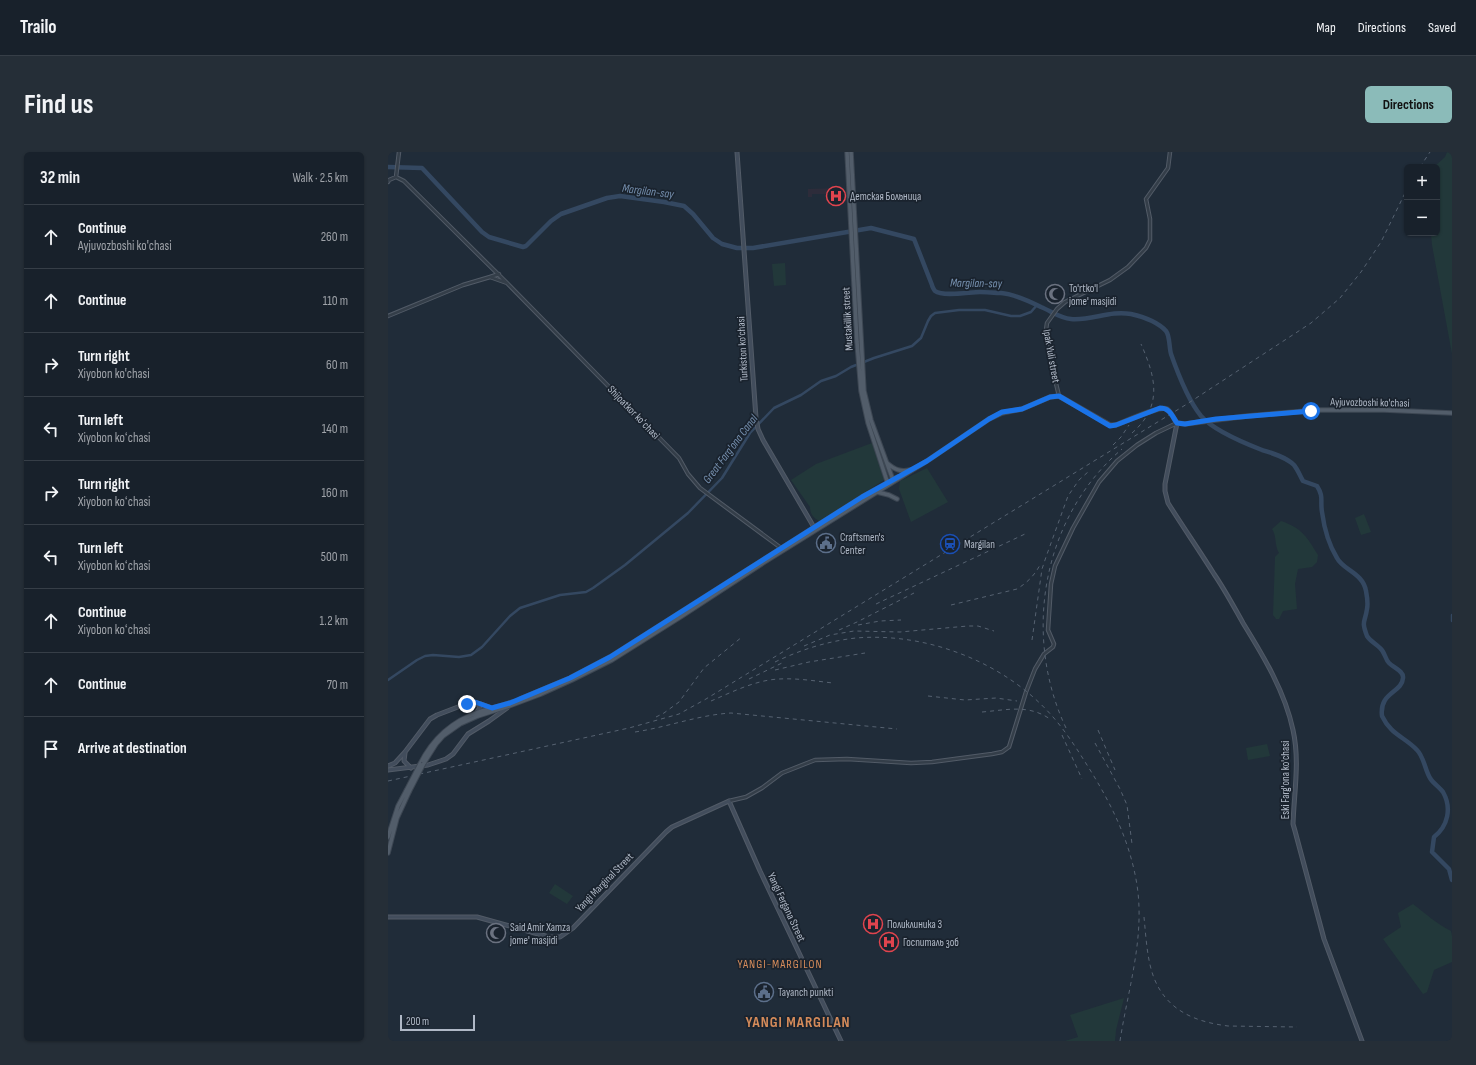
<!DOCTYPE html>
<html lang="en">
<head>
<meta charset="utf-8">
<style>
  body { margin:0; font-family:"Sofia Sans Condensed",sans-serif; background:#252e37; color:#f1f3f6 }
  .controls { position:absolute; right:12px; top:12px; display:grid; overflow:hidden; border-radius:6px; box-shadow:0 1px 3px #0004 }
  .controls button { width:36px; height:36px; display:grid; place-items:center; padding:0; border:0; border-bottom:1px solid #363e47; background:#18212b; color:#f1f3f6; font:20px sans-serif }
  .scale { position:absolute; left:12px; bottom:10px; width:75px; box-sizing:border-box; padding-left:4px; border:2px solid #afb8c6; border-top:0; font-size:11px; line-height:14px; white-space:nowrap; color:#afb8c6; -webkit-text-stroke:3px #1a232e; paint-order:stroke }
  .stop { position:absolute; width:12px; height:12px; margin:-9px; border:3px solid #1a73e8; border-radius:50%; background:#fff }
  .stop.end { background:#1a73e8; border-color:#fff; box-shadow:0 1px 4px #0008 }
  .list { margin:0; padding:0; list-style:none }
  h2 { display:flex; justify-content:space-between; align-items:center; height:52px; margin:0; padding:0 16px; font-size:17px }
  h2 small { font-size:13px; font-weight:400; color:#9fa3a9 }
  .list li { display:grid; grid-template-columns:26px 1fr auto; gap:12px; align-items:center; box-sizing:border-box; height:64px; padding:0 16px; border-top:1px solid #363e47 }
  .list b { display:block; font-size:15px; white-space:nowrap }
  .list p { margin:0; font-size:13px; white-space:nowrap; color:#9fa3a9 }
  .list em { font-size:13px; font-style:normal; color:#9fa3a9 }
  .icon { flex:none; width:22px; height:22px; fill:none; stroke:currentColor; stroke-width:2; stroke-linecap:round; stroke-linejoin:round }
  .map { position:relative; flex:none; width:1064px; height:889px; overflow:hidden; border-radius:6px }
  header { display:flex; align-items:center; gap:24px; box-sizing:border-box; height:56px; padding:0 20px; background:#18212b; border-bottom:1px solid #363e47 }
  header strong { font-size:19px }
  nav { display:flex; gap:22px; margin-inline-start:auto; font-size:14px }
  .intro { display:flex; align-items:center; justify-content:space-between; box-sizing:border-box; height:96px; padding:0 24px }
  h1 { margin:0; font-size:28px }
  .button { padding:10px 18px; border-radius:6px; background:#8bbbb9; color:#111; font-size:14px; font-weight:700 }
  main { display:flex; gap:24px; padding:0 24px }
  aside { flex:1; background:#18212b; border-radius:6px; box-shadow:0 1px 3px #0004 }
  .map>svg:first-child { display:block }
</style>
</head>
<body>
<header>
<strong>Trailo</strong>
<nav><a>Map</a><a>Directions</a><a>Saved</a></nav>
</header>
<div class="intro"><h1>Find us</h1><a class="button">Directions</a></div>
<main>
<aside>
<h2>32 min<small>Walk · 2.5 km</small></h2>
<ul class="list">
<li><svg class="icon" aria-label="ahead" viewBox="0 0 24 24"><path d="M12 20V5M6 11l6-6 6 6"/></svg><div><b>Continue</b><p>Ayjuvozboshi ko'chasi</p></div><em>260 m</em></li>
<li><svg class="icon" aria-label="ahead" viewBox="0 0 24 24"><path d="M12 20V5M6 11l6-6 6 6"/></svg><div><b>Continue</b></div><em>110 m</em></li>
<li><svg class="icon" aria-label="right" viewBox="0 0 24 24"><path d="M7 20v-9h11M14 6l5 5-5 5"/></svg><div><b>Turn right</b><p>Xiyobon ko'chasi</p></div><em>60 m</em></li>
<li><svg class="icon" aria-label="left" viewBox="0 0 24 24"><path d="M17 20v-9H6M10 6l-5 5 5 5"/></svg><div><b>Turn left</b><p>Xiyobon koʻchasi</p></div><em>140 m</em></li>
<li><svg class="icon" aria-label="right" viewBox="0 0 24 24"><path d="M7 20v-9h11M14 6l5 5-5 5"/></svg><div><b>Turn right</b><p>Xiyobon koʻchasi</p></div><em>160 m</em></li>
<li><svg class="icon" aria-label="left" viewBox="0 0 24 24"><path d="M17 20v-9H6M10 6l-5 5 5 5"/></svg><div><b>Turn left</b><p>Xiyobon koʻchasi</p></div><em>500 m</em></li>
<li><svg class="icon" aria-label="ahead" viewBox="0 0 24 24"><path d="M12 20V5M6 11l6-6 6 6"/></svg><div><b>Continue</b><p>Xiyobon koʻchasi</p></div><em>1.2 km</em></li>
<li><svg class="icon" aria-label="ahead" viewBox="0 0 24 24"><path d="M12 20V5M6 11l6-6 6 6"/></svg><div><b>Continue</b></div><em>70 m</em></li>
<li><svg class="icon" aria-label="arrive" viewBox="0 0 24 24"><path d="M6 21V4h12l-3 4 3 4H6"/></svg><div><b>Arrive at destination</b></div></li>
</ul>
</aside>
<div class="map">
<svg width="1064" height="889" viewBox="0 0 1064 889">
  <rect width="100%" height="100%" fill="#202c39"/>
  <path fill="#2d2c3a" d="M 450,36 L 449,43 L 450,43 L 450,53 L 445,53 L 445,43 L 447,43 L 447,42 L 424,42 L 424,45 L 420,45 L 420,37 Z"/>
  <path fill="#22383a" d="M 1059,0 L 1064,0 L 1064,202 L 1044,93 L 1043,81 L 1049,81 L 1049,15 L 1046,15 L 1057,5 Z
    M 397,111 L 398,133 L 386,134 L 384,112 Z
    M 484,291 L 496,328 L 432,369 C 426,367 422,362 422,355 L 403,328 L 428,312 Z
    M 539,316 L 560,350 L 523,370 L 511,337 L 512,329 Z
    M 976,362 L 983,380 L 973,383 L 967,366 Z
    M 893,369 C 914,376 919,385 930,403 L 929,410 L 924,415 L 910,417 L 907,432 L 909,457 L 895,459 L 891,467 L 888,467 L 885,463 L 887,405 L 891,401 C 886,393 889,384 884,377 Z
    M 879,592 L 882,604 L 860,608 L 858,596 Z
    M 167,732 L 185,744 L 179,752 L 161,741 Z
    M 1025,752 C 1038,762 1049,772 1063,779 L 1064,784 L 1064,810 L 1046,818 L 1039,840 L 1035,842 L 995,787 L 1013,775 L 1010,761 Z
    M 736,846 L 728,878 L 727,889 L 677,889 L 690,885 L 682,863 Z"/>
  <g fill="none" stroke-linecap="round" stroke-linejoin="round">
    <path stroke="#344861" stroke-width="2.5" d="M 1064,463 L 1064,469
      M 0,528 L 29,508 L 37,504 L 45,503 L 71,505 L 83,503 L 94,495 L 122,464 L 132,456 L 172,443 L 198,440 L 205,436 L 237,413 L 300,361 L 334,326 L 362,281 L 386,256 L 413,243 L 433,229 L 448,224 L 463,215 L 486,206 L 524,194 L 533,186 L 540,169 L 543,164 L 547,161 L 571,158 L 597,158 L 623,164 L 632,164 L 643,160 L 649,153"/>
    <path stroke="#344861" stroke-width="4.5" d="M 0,15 L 34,16 L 94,80 L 101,85 L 135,95 L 138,94 L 163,69 L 173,62 L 219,46 L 232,44 L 276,50 L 296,54 L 305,62 L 325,86 L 334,92 L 349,96 L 365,96 L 483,76 L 526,87 L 544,133 C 544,134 546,138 547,139 C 555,145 582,140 592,140 C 599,140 606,141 613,141 C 626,142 641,149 653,155 C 663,159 672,166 683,167 C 703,169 722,158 743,162 C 756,165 769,169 778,179 C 782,184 781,195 783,202 C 790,222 800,248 813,264 C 826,279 856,291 874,298 C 884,301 898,305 906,313 C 910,318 912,324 915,329 L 929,334 C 936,345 932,348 934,360 C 936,375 941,393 949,406 C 955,418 975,421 978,439 C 979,444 980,452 979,457 C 977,471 973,468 979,484 C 982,489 988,492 992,496 C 997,500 997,507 1001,511 C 1006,516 1016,519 1015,526 C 1014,541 991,540 994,564 C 1003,583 1017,585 1029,598 C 1036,605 1037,618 1042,626 C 1045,631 1051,635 1055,640 C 1064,656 1060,674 1046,685 L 1044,700 L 1061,717 L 1064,728"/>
    <g stroke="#525b67" stroke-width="4.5">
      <path id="tertiary" d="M 11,0 L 8,25 L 16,29 L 119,131
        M 0,30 L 1,28 L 8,25
        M 102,125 L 111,122
        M 0,164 L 75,133 L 102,125 L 119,131 L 291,306 L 300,322 L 312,336 L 393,396
        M 671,244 L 664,215 L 664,199 L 658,178 L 659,171 L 669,157 L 677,150 L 722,128 L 740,115 L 758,96 L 762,88 L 762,67 L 758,47 L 780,16 L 782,0
        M 341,649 L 358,645 L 374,636 L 394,621 L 427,608 L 459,607 L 523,611 L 544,610 L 604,602 L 614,600 L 621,595 L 638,540 L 647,517 L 656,502 L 665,495 L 666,492 L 660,478 L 663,432 L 667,414 L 685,376 L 711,330 L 729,309 L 749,293 L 768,281 L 789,271"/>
    </g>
    <g stroke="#525b67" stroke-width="5">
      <path id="secondary" d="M 349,0 L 368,266 L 370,277 L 375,288 L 427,377
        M 789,271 L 777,332 L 777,339 L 780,351 C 795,375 811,398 826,422 C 837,438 846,455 855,471 C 876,505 897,540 905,578 C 912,609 906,641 905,672 L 907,679 L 936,787 L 974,889
        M 89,551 L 92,555 L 89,560
        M 17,601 L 16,609 L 23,616
        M 0,614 L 7,611 L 17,600 L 42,567 L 49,563 L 83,550 L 93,552 L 104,556
        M 0,618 L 40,613 L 58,607 L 65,602 L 80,582 L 101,569 L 119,556
        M 0,765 L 89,765 L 161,785 L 172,785 L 185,776 L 278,680 L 284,675 L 341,649 L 372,719 L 453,889"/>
    </g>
    <g stroke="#3d4753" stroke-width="5.5">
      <path id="primary" d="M 459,0 L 469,190 L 473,239 L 480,271 L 500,332
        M 463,0 L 476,239 L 483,268 L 505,328
        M 499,311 C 507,318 513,320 522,318
        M 489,340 L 501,343 L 509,347
        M 132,547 L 182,526 L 222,505 L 474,345 L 510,325
        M 36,611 L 48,592 L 55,584 L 72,572 L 90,564 L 121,554 L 153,542 L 184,528 L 224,508 L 294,464 L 375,411 L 539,309 L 601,267 L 614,261 L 634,257 L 662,245 L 671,244 L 722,273 L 728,273 C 736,270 773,253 779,257 C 783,260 786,267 789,271 L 797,272 L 859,264 L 931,258 L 996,258 L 1064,261
        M 32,612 C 45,586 64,569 91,560 C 102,556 114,554 124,550
        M 0,685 L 10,654 L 18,639
        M 0,701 L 9,666 L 21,640"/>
    </g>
    <use href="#tertiary" stroke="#343e49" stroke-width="2.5"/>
    <use href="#secondary" stroke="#424d5c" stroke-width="3"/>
    <use href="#primary" stroke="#525d6a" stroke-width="3.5"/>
    <path stroke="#566271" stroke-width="1" stroke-dasharray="4 4" stroke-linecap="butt" d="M 1032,15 L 1042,0
      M 744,281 C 775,254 768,226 753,192
      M 725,293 L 733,285 L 741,273
      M 488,452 L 637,382
      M 563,453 L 629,437 C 640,430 647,423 653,411
      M 470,473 L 492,469 L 513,468
      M 451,478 L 469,470 L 526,441
      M 644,488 L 654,417 L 658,405 L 680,344 L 691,328 L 700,320
      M 416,494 L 442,483 L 466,479 L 512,480 L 580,474 L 590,474 L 606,479
      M 387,510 C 412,498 440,489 468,486 C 540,480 618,511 665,565 C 678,580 689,597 699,613 C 723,651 742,689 749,733 C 757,786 740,837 732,889
      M 387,518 L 421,510 L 477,501
      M 361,527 L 394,511
      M 540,544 L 577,548 L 608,546 L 629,549
      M 323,549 C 344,540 368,528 391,527 C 409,526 427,529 445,531
      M 594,560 C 619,558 640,552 662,567
      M 268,565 L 276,561 L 291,550 L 316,516 L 354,485
      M 678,576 C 634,483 654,365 734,297
      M 710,578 L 727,618
      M 247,580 C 280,575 310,563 343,561 L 509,577
      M 674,583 L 694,627
      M 707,591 L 732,637 L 739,653 L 744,692
      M 0,629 L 241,576 L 291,562 L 318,547 L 799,252 L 923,171 L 952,146 L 973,120 L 993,90 L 1019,37
      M 756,765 C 758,785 759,808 766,826 C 779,859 808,870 840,874 L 909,875"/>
    <g stroke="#3d4753" stroke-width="5.5" stroke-linecap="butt">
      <path id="primary-bridge" d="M 18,639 L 32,612
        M 21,640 L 36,611"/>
    </g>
    <use href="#primary-bridge" stroke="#525d6a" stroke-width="3.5"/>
  </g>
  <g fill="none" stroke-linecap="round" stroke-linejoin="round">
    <path stroke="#1a73e8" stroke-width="5" d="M 79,552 L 87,550 L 104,556 L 122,551 L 182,526 L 222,505 L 474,345 L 539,309 L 601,267 L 614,260 L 634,257 L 662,245 L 671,244 L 722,274 L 728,273 L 772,256 C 782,256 784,264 789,271 L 797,272 L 828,267 L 923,259"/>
  </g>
  <defs>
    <g id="hospital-ring" transform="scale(1)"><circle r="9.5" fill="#1a232e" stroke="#e0444e" stroke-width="1.5"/><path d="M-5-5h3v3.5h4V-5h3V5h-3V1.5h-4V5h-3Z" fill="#e0444e"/></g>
    <g id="mosque-ring" transform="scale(1)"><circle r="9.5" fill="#1a232e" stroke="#6b7280" stroke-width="1.5"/><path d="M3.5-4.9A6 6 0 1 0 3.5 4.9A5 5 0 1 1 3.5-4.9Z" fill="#6b7280"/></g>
    <g id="civic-ring" transform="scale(1)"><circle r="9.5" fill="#1a232e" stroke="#5c6f8a" stroke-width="1.5"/><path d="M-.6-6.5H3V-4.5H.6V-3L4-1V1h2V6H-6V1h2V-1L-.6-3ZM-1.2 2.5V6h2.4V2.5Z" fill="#5c6f8a"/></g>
    <g id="station-ring" transform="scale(1)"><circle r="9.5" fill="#1a232e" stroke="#1a4fb4" stroke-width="1.5"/><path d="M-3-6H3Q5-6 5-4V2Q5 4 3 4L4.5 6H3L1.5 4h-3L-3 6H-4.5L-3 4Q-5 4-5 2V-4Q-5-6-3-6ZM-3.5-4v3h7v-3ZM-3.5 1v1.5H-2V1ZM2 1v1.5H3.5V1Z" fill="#1a4fb4"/></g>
  </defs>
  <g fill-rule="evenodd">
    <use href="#hospital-ring" x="448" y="44"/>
    <use href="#mosque-ring" x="667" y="142"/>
    <use href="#civic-ring" x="438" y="391"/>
    <use href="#station-ring" x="562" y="392"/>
    <use href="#hospital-ring" x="485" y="772"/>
    <use href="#mosque-ring" x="108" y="781"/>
    <use href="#hospital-ring" x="501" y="790"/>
    <use href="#civic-ring" x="376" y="840"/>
  </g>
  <g text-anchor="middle" stroke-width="3.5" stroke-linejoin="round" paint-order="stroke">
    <g font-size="11" fill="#afb8c6" stroke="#1a232e" text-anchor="start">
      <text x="462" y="48">Детская Больница</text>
      <text x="681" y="140">To'rtko'l<tspan x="681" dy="13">jome' masjidi</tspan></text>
      <text x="452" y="389">Craftsmen's<tspan x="452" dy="13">Center</tspan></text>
      <text x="576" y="396">Margilan</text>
      <text x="499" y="776">Поликлиника 3</text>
      <text x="122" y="779">Said Amir Xamza<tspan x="122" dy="13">jome' masjidi</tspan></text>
      <text x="515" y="794">Госпиталь зоб</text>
      <text x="390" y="844">Tayanch punkti</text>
    </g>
    <g font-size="11" fill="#afb8c6" stroke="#1a232e">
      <text transform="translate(459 167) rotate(-93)" y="4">Mustakillik street</text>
      <text transform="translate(354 197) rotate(-93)" y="4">Turkiston ko’chasi</text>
      <text transform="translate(664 204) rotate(80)" y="4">Ipak Yuli street</text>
      <text transform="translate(982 250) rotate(1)" y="4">Ayjuvozboshi ko'chasi</text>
      <text transform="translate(246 260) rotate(46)" y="4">Shijoatkor koʻchasi</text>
      <text transform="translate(897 628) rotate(-90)" y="4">Eski Farg'ona ko'chasi</text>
      <text transform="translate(216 730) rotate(-46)" y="4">Yangi Marginal Street</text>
      <text transform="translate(399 755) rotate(65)" y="4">Yangi Fergana Street</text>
    </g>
    <g font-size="12" font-style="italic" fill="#7690af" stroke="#1a232e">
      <text transform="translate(260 39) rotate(7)" y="4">Margilan-say</text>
      <text transform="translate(588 131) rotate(1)" y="4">Margilan-say</text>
      <text transform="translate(342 297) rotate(-53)" y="4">Great Farg'ona Canal</text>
    </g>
    <g font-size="12" letter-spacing="1" fill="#d58b5a" stroke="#1a232e">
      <text x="392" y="816">YANGI-MARGILON</text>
    </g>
    <g font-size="15" font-weight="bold" letter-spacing="1" fill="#d58b5a" stroke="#1a232e">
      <text x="410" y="875">YANGI MARGILAN</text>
    </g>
  </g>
</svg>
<div class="controls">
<button>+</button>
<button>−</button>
</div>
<div class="scale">200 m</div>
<div class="stop" style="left:923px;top:259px"></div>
<div class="stop end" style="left:79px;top:552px"></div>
</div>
</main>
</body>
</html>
